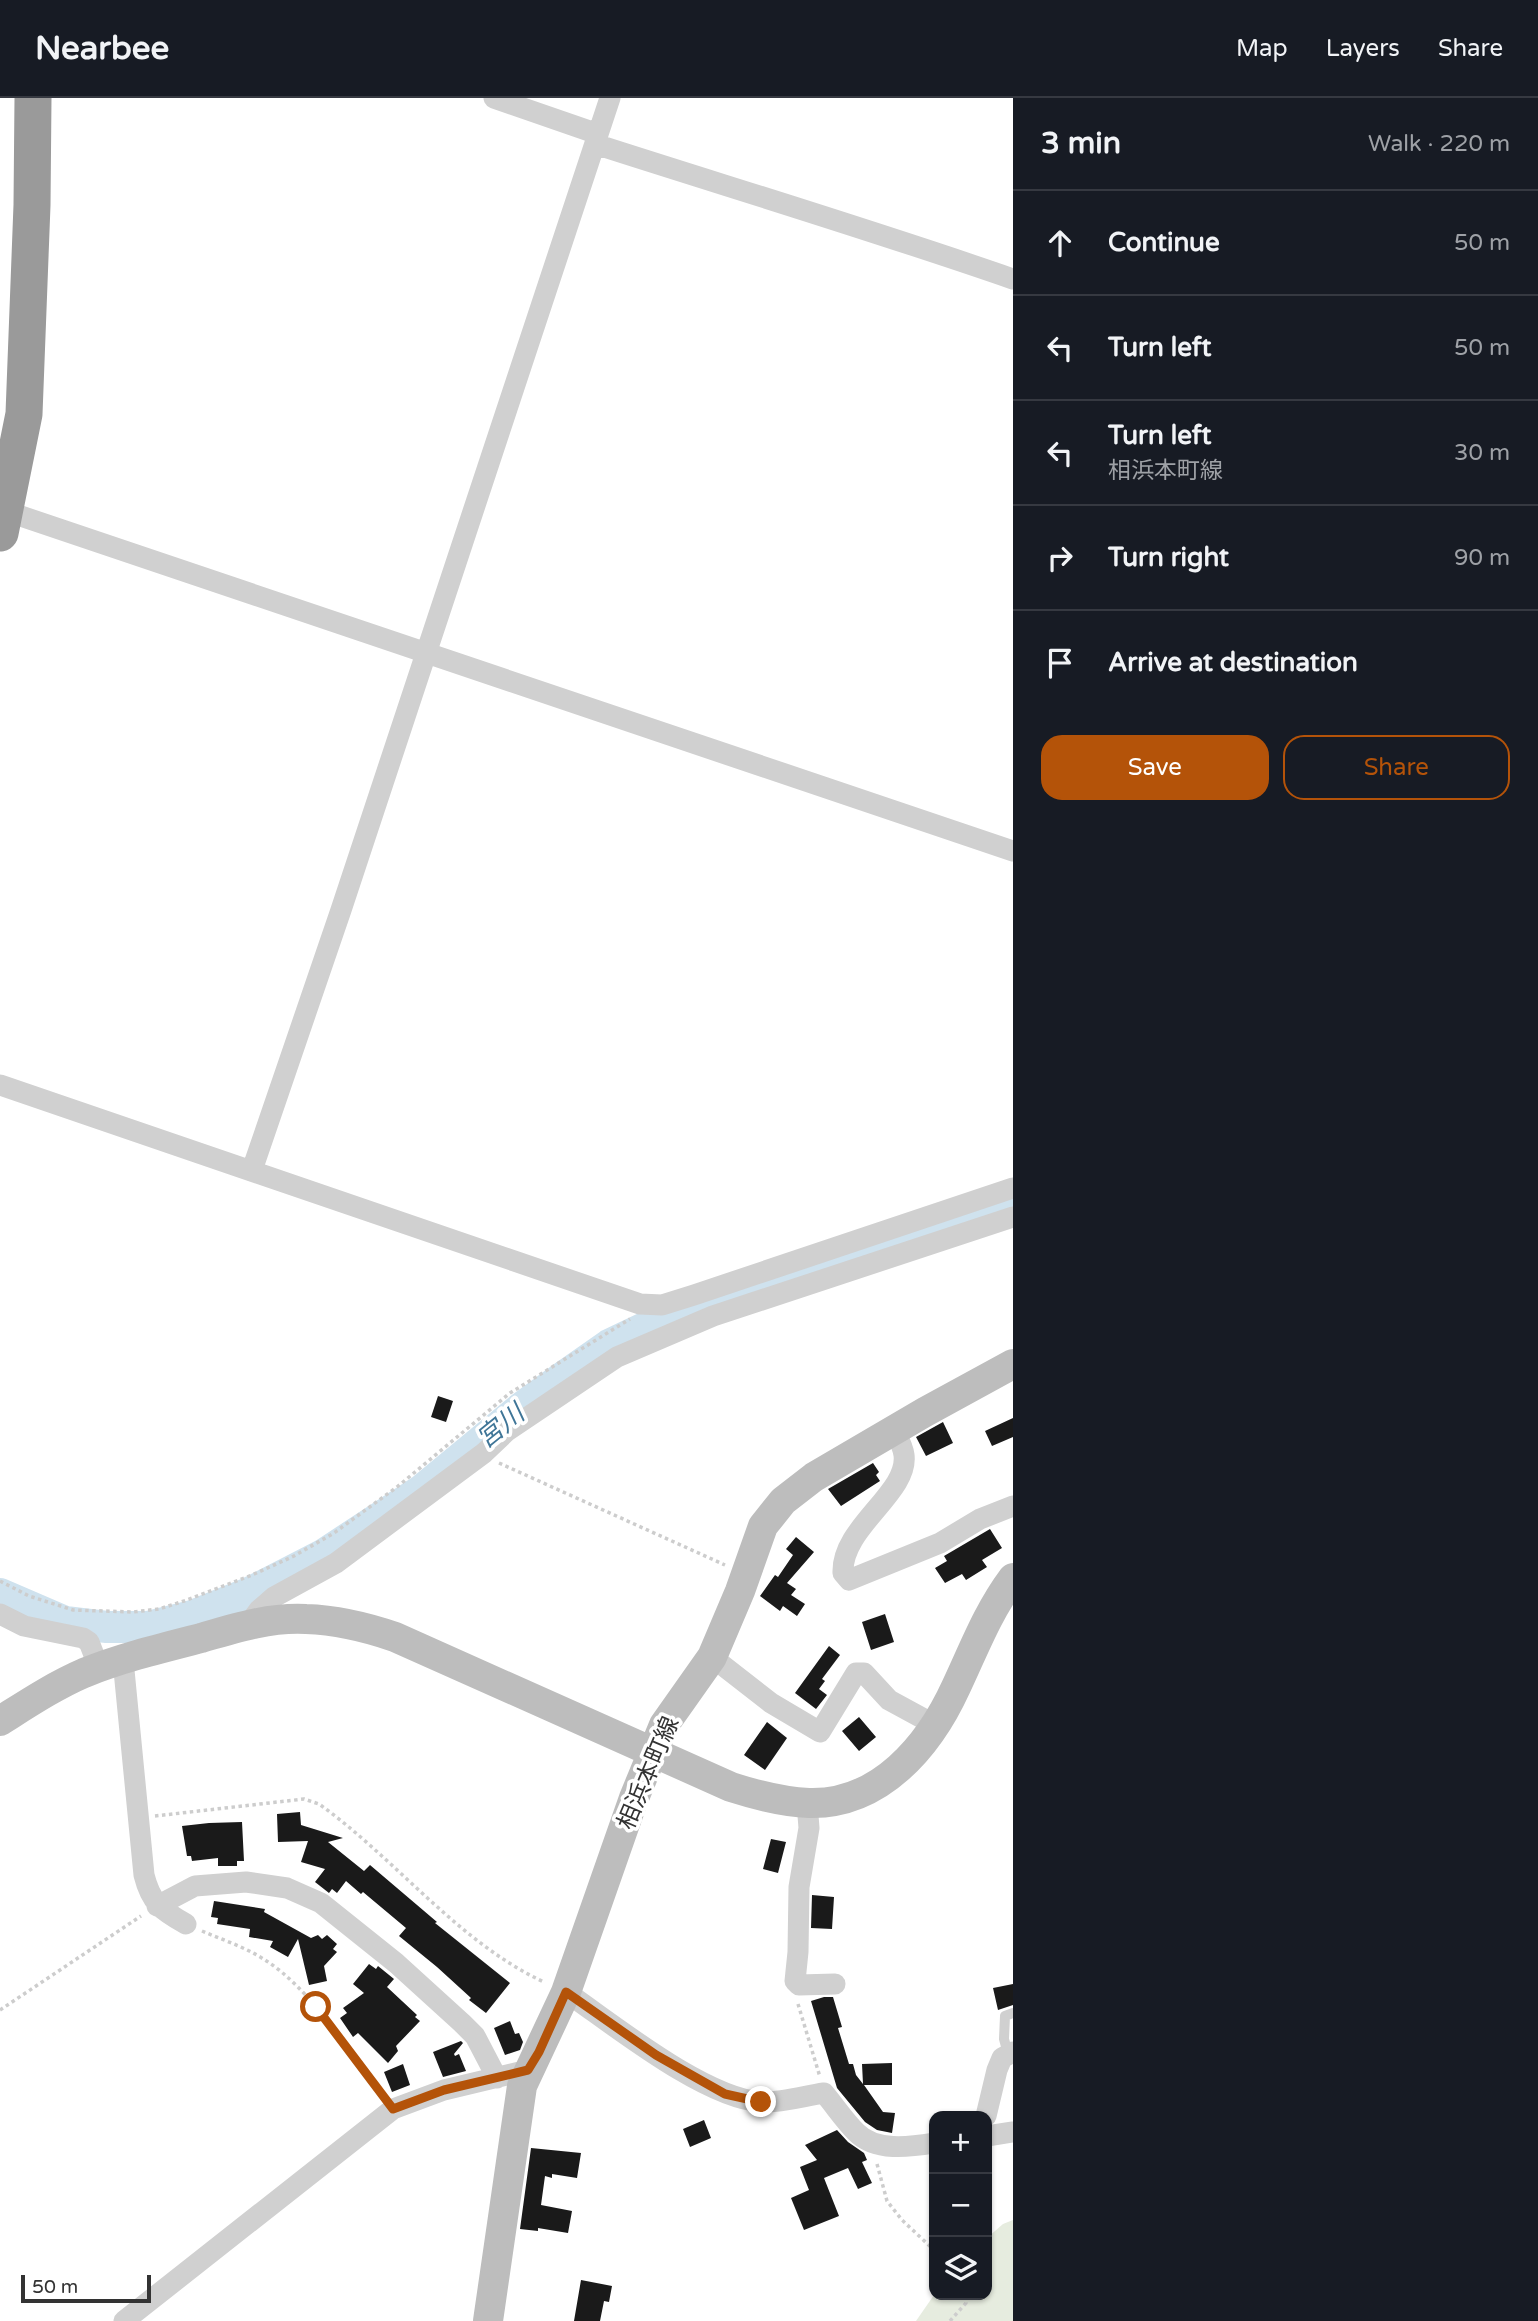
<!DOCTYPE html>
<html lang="en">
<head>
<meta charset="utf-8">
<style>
  body { margin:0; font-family:"Varela Round","Noto Sans JP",sans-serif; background:#20242c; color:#f1f3f6 }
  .controls { position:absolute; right:21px; bottom:21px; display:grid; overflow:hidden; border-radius:14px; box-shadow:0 2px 5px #0004 }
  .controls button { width:63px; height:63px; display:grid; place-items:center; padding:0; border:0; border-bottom:2px solid #363941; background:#171b24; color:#f1f3f6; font:35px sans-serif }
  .scale { position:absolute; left:21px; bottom:18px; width:130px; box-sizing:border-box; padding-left:7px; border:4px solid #333; border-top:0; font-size:19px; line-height:24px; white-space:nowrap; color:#333; -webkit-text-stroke:5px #fff; paint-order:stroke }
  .stop { position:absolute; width:21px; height:21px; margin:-16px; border:5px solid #b45309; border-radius:50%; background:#fff }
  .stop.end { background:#b45309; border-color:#fff; box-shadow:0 2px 7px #0008 }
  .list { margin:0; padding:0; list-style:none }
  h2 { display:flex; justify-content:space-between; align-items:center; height:91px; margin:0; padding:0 28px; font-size:30px }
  h2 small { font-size:23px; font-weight:400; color:#9ea1a6 }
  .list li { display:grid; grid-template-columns:46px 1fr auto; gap:21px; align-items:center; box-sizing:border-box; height:105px; padding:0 28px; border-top:2px solid #363941 }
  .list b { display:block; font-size:26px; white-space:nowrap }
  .list p { margin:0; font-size:23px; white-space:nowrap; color:#9ea1a6 }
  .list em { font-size:23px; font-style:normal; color:#9ea1a6 }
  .actions { display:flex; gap:14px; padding:21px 28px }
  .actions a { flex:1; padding:16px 0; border:2px solid #b45309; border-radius:21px; text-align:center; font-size:24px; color:#b45309 }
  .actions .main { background:#b45309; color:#fff }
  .icon { flex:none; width:38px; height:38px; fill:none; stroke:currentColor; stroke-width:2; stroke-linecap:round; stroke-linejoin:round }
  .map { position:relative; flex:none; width:1013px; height:2223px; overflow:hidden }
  header { display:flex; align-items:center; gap:42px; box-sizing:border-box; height:98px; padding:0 35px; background:#171b24; border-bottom:2px solid #363941 }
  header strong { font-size:33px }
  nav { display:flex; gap:38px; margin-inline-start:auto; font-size:24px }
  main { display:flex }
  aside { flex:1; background:#171b24 }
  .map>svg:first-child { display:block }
</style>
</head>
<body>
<header>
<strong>Nearbee</strong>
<nav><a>Map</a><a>Layers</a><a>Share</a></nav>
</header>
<main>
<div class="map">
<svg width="1013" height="2223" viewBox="0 0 1013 2223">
  <rect width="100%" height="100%" fill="#fff"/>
  <path fill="#e6ecdf" d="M 1013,2122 L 1013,2223 L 916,2223 L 934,2197 L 987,2197 L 987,2140 L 1003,2126 Z"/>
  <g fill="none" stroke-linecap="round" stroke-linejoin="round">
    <path stroke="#cfe2ee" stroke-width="32" d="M 0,1496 L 65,1524 L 107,1529 L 148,1529 L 192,1518 L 249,1495 L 323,1457 L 422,1392 L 520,1311 L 569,1275 L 609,1247 L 651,1227 L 1013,1105"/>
  </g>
  <path fill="#1a1a1a" d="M 438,1298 L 453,1303 L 446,1324 L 431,1319 Z
    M 1013,1320 L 1013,1339 L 992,1348 L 985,1333 Z
    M 943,1324 L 953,1345 L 926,1358 L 916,1339 Z
    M 873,1365 L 879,1374 L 876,1377 L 880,1383 L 841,1408 L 828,1391 Z
    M 990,1431 L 1002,1450 L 982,1462 L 987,1469 L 966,1482 L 962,1476 L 945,1485 L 935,1470 L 947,1463 L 944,1458 Z
    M 796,1439 L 814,1454 L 787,1485 L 796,1491 L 791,1497 L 805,1506 L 797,1518 L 783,1508 L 780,1513 L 760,1498 L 775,1477 L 778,1479 L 793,1457 L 786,1451 Z
    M 885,1516 L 894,1544 L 871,1552 L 862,1524 Z
    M 829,1548 L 840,1557 L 822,1581 L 825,1583 L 819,1591 L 827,1597 L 816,1611 L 795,1595 Z
    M 859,1619 L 876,1639 L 859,1653 L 842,1633 Z
    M 767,1624 L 787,1640 L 765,1672 L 744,1657 Z
    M 300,1714 L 301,1727 L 343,1740 L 328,1744 L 364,1773 L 370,1767 L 437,1824 L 435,1825 L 510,1885 L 486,1915 L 469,1902 L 471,1900 L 437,1869 L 399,1838 L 406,1830 L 363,1794 L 361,1796 L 346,1783 L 337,1795 L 332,1791 L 329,1795 L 315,1784 L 325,1771 L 301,1764 L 308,1743 L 278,1744 L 277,1716 Z
    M 242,1724 L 244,1763 L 237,1763 L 237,1768 L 218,1768 L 218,1760 L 192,1763 L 191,1758 L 187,1758 L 182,1728 L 209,1725 Z
    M 771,1741 L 786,1744 L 778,1775 L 763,1771 Z
    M 812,1797 L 834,1799 L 832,1831 L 811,1830 Z
    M 214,1803 L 265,1811 L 264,1814 L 311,1840 L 318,1837 L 322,1841 L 327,1837 L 337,1846 L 333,1851 L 337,1854 L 324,1868 L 327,1883 L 309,1887 L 298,1841 L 288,1859 L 270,1849 L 273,1843 L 249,1839 L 250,1831 L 217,1826 L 218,1820 L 211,1819 Z
    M 369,1866 L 376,1871 L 378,1868 L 394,1881 L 387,1889 L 417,1917 L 415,1919 L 420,1923 L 396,1948 L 398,1953 L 388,1965 L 358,1935 L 353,1939 L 340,1920 L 347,1915 L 343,1910 L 364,1895 L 353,1886 Z
    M 1013,1886 L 1013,1907 L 998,1912 L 993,1890 Z
    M 824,1899 L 833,1899 L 842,1929 L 838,1930 L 849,1966 L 853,1966 L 856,1977 L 863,1986 L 862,1966 L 892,1965 L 892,1987 L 864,1987 L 883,2014 L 895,2015 L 892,2035 L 877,2032 L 865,2024 L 837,1990 L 811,1903 Z
    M 510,1923 L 515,1936 L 519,1935 L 523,1944 L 520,1952 L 505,1957 L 494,1930 Z
    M 461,1943 L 463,1945 L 454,1956 L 455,1958 L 459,1956 L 466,1973 L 443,1979 L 433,1954 Z
    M 403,1966 L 410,1987 L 392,1994 L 384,1974 Z
    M 704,2022 L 711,2040 L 690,2049 L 683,2031 Z
    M 837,2032 L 848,2044 L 864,2055 L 867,2062 L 862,2064 L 872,2085 L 858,2091 L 848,2070 L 824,2080 L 839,2118 L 804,2132 L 791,2100 L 809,2092 L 800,2069 L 817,2062 L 805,2047 Z
    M 531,2050 L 581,2055 L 577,2080 L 552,2076 L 552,2080 L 545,2078 L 541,2107 L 572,2113 L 568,2135 L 538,2130 L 538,2133 L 520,2131 Z
    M 581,2182 L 612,2188 L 609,2204 L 604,2203 L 600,2223 L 574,2223 Z"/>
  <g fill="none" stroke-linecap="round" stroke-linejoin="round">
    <path stroke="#cdcdcd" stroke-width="3.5" stroke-dasharray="3.5 3.5" stroke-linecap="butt" d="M 499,1365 L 725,1467
      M 0,1483 L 29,1498 L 73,1512 L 133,1514 L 159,1511 L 184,1503 L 252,1477 L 294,1458 L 334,1435 L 397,1389 L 510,1295 L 630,1221
      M 155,1718 L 304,1701 L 319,1706 C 395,1760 459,1845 544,1884
      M 202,1833 C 223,1842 245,1849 265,1862 C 311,1891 349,1953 381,1996
      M 798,1906 L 820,1979
      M 0,1912 L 141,1818
      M 877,2066 L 887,2103 L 902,2122 L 934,2152
      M 950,2223 L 966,2205 L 964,2197"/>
    <path stroke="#d0d0d0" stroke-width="10" d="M 1008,1956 L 1004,1941 L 1005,1918 L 1013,1915"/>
    <path stroke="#d0d0d0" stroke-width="21" d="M 494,0 L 598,36
      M 595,46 C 735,91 875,133 1013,181
      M 6,413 L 1013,753
      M 0,987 L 640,1206 L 662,1207 L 694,1197 L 1013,1090
      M 252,1072 L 341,812 L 610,0
      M 894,1332 C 898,1340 903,1348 904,1357 C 909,1395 841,1429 843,1475 L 849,1482 L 940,1445 L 980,1421 L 1013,1408
      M 0,1516 L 24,1528 L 83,1540 L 89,1544 L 99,1570
      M 248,1527 L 259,1512 L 274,1499 L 336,1465 L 484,1355 L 507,1333 L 617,1259 L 713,1218 L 1013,1119
      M 712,1559 L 771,1605 L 820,1634 L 856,1575 L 864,1575 L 889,1602 L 935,1627
      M 123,1562 L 144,1777 C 151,1805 161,1812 186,1826
      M 807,1705 L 809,1730 L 799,1789 L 798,1854 L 795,1883 L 799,1887 L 835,1886
      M 157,1808 L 195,1788 L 246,1784 L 287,1790 L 321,1805 L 396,1865 L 462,1925 L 475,1938 L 497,1980
      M 566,1894 C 614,1927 704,2000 761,2004 C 781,2005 804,1998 824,1995 C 835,2008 844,2022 856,2034 C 875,2054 910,2049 934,2045
      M 986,2018 L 997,1972 L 1002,1960 L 1013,1954
      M 987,2038 L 1013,2034
      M 124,2223 L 393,2011 L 444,1992 L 528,1972"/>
    <path stroke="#bdbdbd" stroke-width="30" d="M 0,1623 C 27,1606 54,1588 84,1575 C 121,1560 162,1550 201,1540 C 235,1530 270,1519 306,1521 C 336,1522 366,1529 395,1539 L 731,1689 C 756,1697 782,1704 809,1705 C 880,1707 929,1648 956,1589 C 974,1551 987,1515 1013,1480
      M 488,2223 L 522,1988 L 566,1894 L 634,1700 L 664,1627 L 712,1559 L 740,1493 L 763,1428 L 783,1403 L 814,1379 L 925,1314 L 1013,1266"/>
    <path stroke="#9a9a9a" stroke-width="37" d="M 0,435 L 24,316 L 32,107 L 33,0"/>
  </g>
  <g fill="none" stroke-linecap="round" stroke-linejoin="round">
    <path stroke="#b45309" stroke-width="9" d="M 316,1909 L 393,2011 L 444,1992 L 528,1972 L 539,1954 L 566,1894 L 656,1957 L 725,1996 L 761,2004"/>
  </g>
  <g text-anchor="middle" stroke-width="7" stroke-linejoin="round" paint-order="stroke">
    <g font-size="24" fill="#333" stroke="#fff">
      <text transform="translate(648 1675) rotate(-67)" y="8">相浜本町線</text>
    </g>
    <g font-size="26" font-style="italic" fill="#3f7597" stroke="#fff">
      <text transform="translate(500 1328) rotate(-39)" y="9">宮川</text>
    </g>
  </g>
</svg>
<div class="controls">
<button>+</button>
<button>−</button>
<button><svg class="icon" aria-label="layers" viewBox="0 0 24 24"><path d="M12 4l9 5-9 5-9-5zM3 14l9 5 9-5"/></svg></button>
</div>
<div class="scale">50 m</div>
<div class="stop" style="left:316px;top:1909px"></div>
<div class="stop end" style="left:761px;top:2004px"></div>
</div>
<aside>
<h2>3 min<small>Walk · 220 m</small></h2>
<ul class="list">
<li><svg class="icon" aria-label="ahead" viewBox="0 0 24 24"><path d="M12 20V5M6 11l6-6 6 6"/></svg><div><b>Continue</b></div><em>50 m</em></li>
<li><svg class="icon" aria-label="left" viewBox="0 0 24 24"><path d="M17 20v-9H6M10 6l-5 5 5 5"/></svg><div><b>Turn left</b></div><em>50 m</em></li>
<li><svg class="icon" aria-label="left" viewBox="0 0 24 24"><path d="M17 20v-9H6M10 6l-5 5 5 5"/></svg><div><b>Turn left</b><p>相浜本町線</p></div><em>30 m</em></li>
<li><svg class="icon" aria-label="right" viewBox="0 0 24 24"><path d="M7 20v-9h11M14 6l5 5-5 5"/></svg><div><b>Turn right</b></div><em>90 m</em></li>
<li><svg class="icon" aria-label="arrive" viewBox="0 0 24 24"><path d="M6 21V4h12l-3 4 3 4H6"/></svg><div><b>Arrive at destination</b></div></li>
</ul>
<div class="actions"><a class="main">Save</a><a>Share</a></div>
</aside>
</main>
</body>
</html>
